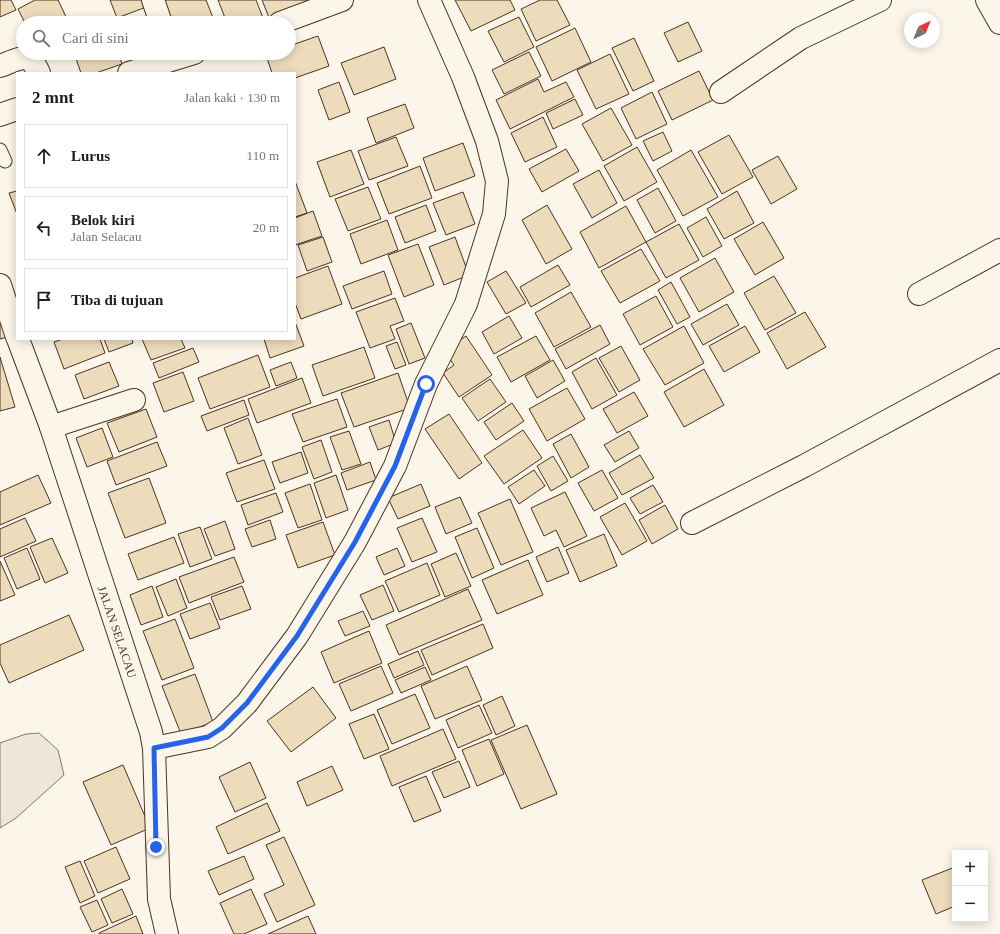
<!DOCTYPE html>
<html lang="id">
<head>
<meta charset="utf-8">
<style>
  body { margin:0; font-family:Georgia,serif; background:#f6f6f6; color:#202124 }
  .controls { position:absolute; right:12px; bottom:12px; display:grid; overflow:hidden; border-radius:0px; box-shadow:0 2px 10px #0003 }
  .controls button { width:36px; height:36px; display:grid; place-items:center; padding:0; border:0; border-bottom:1px solid #e0e0e0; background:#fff; color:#202124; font:20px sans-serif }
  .compass { position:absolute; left:904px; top:12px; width:36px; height:36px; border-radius:50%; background:#fff; box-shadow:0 2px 10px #0003; rotate:43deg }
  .stop { position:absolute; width:12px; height:12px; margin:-9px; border:3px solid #2563eb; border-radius:50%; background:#fff }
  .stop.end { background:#2563eb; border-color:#fff; box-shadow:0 1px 4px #0008 }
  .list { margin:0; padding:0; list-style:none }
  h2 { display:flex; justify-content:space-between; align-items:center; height:52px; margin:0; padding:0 16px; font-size:17px }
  h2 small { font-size:13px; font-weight:400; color:#757577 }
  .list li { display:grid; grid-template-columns:26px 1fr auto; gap:12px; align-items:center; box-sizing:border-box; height:64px; margin:0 8px 8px; padding:0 8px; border:1px solid #e0e0e0; border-radius:0px }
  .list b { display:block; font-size:15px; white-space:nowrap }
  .list p { margin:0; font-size:13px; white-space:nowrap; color:#757577 }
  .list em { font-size:13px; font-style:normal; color:#757577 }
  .icon { flex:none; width:22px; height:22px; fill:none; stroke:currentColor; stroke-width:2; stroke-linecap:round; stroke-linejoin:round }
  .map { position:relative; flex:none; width:1000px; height:934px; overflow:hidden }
  .search { position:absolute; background:#fff; box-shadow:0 2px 10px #0003; left:16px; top:16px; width:280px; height:44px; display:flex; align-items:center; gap:10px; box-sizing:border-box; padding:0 14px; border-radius:22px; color:#757577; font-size:15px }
  .panel { position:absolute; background:#fff; box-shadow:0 2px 10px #0003; left:16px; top:72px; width:280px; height:268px; border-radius:0px }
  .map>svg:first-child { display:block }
</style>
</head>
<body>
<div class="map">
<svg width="1000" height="934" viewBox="0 0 1000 934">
  <rect width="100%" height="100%" fill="#fbf6e9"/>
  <path fill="#ede6d9" stroke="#887966" d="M 39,733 L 58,750 L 64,775 L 16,818 L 0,828 L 0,743 L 26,734 Z"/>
  <path fill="#ecdcbc" stroke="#4a3520" d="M 0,0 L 11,0 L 16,10 L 0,17 Z
    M 35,0 L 58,0 L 69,23 L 25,23 L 18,9 Z
    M 110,0 L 146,0 L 149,6 L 117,18 Z
    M 159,0 L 206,0 L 215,23 L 168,23 Z
    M 218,0 L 256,0 L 263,18 L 249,23 L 227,23 Z
    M 262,0 L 307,0 L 309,5 L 270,20 Z
    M 455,0 L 510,0 L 515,10 L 471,31 Z
    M 540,0 L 557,0 L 570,25 L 536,41 L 521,9 Z
    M 519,17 L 534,47 L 504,62 L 488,31 Z
    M 688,22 L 702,51 L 678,62 L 664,33 Z
    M 575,28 L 591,62 L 552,81 L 536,47 Z
    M 318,36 L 329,66 L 295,78 L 295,73 L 272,73 L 266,55 L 289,53 L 289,46 Z
    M 634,38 L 654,81 L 633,91 L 612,48 Z
    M 384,47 L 396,79 L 354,95 L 341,63 Z
    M 529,52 L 541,76 L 504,94 L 492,70 Z
    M 74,53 L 118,53 L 122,64 L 96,73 L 81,73 Z
    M 610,54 L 629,94 L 596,109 L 577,70 Z
    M 699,71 L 713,100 L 672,120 L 658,91 Z
    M 538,79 L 544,92 L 566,82 L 574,97 L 510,129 L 496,100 Z
    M 339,82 L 350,112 L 329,120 L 318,90 Z
    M 652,92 L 667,124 L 636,139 L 621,108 Z
    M 575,99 L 583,115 L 553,129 L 546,113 Z
    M 405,104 L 414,128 L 376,143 L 367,118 Z
    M 611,108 L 632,145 L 603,161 L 582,124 Z
    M 543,117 L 557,147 L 525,162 L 511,133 Z
    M 663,132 L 672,151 L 653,161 L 643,141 Z
    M 729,135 L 753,177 L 722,194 L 698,152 Z
    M 396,137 L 408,166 L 369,180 L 358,151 Z
    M 463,143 L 475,176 L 435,191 L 423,158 Z
    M 637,147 L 657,182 L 624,201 L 604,166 Z
    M 566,149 L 579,171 L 542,192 L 529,169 Z
    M 351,150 L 364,184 L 330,197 L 317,162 Z
    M 691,150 L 718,197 L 683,216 L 657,170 Z
    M 778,156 L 797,189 L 771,204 L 752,170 Z
    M 420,166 L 432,198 L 389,214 L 377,183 Z
    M 599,170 L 617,203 L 592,218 L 573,184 Z
    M 295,181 L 307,213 L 295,217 Z
    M 368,187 L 381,219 L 348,231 L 335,199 Z
    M 658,188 L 676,221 L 655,233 L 637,200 Z
    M 17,191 L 17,214 L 9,193 Z
    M 737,191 L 754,223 L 724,239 L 707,209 Z
    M 463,192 L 475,224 L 446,235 L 433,203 Z
    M 426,205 L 436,231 L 405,243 L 395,217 Z
    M 547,205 L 572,249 L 546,264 L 522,220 Z
    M 626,206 L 646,242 L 599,268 L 580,232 Z
    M 313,211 L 322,236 L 295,245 L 295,218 Z
    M 706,217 L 722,246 L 703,257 L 687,228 Z
    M 387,220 L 398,250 L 361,264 L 350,234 Z
    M 763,222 L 784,258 L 755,275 L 734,239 Z
    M 679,224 L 699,260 L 666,278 L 646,242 Z
    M 323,237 L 332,262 L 307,271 L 298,245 Z
    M 455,237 L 469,275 L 444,285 L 429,247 Z
    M 418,244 L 434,285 L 404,297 L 388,255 Z
    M 641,249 L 660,281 L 620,303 L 601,271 Z
    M 715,258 L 734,292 L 699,312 L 680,278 Z
    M 558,265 L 570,285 L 531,307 L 520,287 Z
    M 328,266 L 342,304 L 301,319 L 295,303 L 295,278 Z
    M 384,271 L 392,294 L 352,309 L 343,286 Z
    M 506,271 L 526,303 L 506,314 L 487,282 Z
    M 774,276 L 796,313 L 765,330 L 744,293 Z
    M 671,282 L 690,317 L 677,324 L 658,290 Z
    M 571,292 L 591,327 L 554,347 L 535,313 Z
    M 656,296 L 673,327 L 640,345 L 623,314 Z
    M 395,298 L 404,321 L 390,326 L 395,339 L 370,348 L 356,312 Z
    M 727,304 L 739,325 L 703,345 L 691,324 Z
    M 805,312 L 826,347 L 787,369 L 767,333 Z
    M 0,314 L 7,337 L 0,339 Z
    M 509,316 L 522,338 L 494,354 L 482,332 Z
    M 295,322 L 304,346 L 270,358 L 264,339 L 295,339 Z
    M 411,323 L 425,358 L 409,364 L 396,329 Z
    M 600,325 L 610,344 L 566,369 L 555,349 Z
    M 684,326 L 704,363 L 665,385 L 643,349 Z
    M 745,326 L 760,352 L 724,372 L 709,346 Z
    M 466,336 L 492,375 L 459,397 L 443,373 L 454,365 L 444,351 Z
    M 536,336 L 550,360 L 511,382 L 497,357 Z
    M 63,339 L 100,339 L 105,353 L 64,369 L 54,342 Z
    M 104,339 L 132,339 L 133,343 L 109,352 Z
    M 142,339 L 181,339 L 185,348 L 151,360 Z
    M 397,342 L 406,365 L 395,369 L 386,346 Z
    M 621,346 L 640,380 L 619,392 L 599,358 Z
    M 364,347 L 375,378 L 323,396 L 312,365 Z
    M 193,348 L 199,362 L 159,378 L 153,363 Z
    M 258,355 L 270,387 L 210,409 L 198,378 Z
    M 0,357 L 15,407 L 0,411 Z
    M 596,358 L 617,395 L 592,409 L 572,372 Z
    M 553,360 L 565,381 L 537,398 L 525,376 Z
    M 109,362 L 119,386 L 84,399 L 75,375 Z
    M 291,362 L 297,378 L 276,386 L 270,370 Z
    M 704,369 L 724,405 L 684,427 L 664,392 Z
    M 183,372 L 194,401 L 164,412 L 153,383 Z
    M 398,373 L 410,408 L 354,427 L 341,393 Z
    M 302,378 L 311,403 L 257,423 L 248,399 Z
    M 490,379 L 506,402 L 478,421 L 462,398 Z
    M 567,388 L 585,419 L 547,441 L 529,409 Z
    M 634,392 L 648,416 L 617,433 L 603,409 Z
    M 337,399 L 347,427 L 303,442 L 292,414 Z
    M 244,400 L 249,415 L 207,431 L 201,416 Z
    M 512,403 L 524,421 L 496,440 L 484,422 Z
    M 146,409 L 157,437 L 119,452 L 107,423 Z
    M 449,414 L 482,463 L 459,479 L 425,429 Z
    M 248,418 L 262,455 L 238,464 L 224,428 Z
    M 389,420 L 396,443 L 378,450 L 369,427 Z
    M 102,428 L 113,457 L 87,467 L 76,438 Z
    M 523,430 L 542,458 L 504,484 L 484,456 Z
    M 349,431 L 361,464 L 342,470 L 330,437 Z
    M 629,431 L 639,448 L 615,462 L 604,445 Z
    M 571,434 L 589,467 L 571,478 L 553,444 Z
    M 321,440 L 332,472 L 314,479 L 302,447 Z
    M 157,442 L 167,466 L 116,485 L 107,461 Z
    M 301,452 L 308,473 L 280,483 L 272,462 Z
    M 640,455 L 654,478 L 622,495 L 609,473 Z
    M 553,456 L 568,481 L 551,491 L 537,466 Z
    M 264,460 L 275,489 L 237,502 L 226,473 Z
    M 370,462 L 376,480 L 347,490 L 341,473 Z
    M 534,470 L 545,486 L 519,504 L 508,487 Z
    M 602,470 L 618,498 L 594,511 L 578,483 Z
    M 38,475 L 51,503 L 0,525 L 0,492 Z
    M 336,475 L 348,510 L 326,518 L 314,483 Z
    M 149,478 L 166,523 L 125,538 L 108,493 Z
    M 310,484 L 322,520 L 298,528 L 285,493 Z
    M 421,484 L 430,506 L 398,519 L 388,498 Z
    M 653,485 L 663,502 L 640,514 L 630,498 Z
    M 565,492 L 587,536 L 564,547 L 556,530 L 544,536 L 531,508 Z
    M 276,493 L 283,512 L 248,525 L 241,505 Z
    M 460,497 L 472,523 L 446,534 L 435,507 Z
    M 510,499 L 533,552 L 501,565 L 478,513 Z
    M 625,503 L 647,541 L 622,555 L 600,517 Z
    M 665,505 L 678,529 L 652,544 L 639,520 Z
    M 25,518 L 36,541 L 0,557 L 0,529 Z
    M 422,518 L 437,552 L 412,562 L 397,528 Z
    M 270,520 L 276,539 L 252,547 L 245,529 Z
    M 225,521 L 235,549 L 215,556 L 204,529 Z
    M 323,522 L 335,555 L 298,568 L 286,535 Z
    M 200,527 L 212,559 L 190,567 L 178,534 Z
    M 477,528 L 494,568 L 472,578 L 455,537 Z
    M 604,534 L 617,566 L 580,582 L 566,550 Z
    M 174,537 L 184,563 L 138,580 L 128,554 Z
    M 52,538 L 68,573 L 45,583 L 30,547 Z
    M 558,547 L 569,573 L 547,582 L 536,557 Z
    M 27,548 L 40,579 L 17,589 L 4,558 Z
    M 397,548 L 405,566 L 384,575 L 376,557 Z
    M 456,553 L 471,586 L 445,597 L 431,564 Z
    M 234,557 L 244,582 L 189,603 L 179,577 Z
    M 528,560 L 543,595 L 497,614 L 482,580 Z
    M 0,561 L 15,595 L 0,601 Z
    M 427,563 L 440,595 L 399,612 L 385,581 Z
    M 176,579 L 187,608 L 168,616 L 156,587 Z
    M 383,585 L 394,611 L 372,620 L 360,595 Z
    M 152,586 L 163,617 L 141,625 L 130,595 Z
    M 242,586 L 251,609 L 220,620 L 211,597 Z
    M 468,589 L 482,620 L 399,655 L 386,625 Z
    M 210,603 L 220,628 L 190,639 L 180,614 Z
    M 363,611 L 370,626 L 345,636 L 338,621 Z
    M 69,615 L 84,650 L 9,683 L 0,663 L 0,645 Z
    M 175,619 L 194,668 L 162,680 L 143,631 Z
    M 483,624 L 493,648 L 432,675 L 421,650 Z
    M 369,631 L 382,663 L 334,683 L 321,652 Z
    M 418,651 L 424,665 L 394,678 L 388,664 Z
    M 381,666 L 393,693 L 351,711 L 339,684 Z
    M 467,666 L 482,700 L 435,719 L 421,686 Z
    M 425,667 L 431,680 L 401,693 L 395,680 Z
    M 195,674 L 213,722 L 181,734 L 162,686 Z
    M 313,687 L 336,718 L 291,752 L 267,721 Z
    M 415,694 L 430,728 L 392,744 L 377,710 Z
    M 502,696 L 515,726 L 496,735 L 483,705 Z
    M 479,705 L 492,733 L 458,748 L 446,720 Z
    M 374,714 L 389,749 L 364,759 L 349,724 Z
    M 527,725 L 557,794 L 521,809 L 491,740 Z
    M 443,729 L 456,759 L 392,786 L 380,756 Z
    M 489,739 L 504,774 L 477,786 L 462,750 Z
    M 459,761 L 470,787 L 444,798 L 432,772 Z
    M 250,762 L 266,798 L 235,812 L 219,777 Z
    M 123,765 L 150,828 L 111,845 L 83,782 Z
    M 332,766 L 343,790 L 307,806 L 297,782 Z
    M 426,776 L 441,811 L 414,822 L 399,787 Z
    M 267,803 L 280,831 L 228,854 L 216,827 Z
    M 284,837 L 315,905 L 277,922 L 264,894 L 284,885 L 266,845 Z
    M 116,847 L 130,879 L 98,893 L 84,861 Z
    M 244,856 L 254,879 L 219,895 L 208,871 Z
    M 80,861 L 95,896 L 80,903 L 65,867 Z
    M 955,867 L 955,906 L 936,914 L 922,880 Z
    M 122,889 L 133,914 L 112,923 L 101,899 Z
    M 251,889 L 267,924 L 244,934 L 234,934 L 220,903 Z
    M 97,900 L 108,925 L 92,932 L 80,907 Z
    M 136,916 L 143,934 L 99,934 L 99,933 Z
    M 308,916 L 316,934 L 268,934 Z"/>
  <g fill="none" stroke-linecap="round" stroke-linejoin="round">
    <g stroke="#4a3520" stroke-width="15">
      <path id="service" d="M 0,150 L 5,161"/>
    </g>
    <g stroke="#4a3520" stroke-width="24">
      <path id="minor" d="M 153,0 L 161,23
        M 987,0 L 1000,23
        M 280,23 L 342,0
        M 0,66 C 19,59 29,50 39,73
        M 129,73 L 194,53
        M 721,92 L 801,38 L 880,0
        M 0,115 L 17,109
        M 919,294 L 1000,250
        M 51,427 L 134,400
        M 692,523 L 804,466 L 1000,360
        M 154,748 L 208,737 L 222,728 L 247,703 L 297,636 L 355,542 L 395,466 L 426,384 L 466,304 L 494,214 L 497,181 L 487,141 L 463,77 L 429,0"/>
    </g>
    <g stroke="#4a3520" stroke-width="24">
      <path id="tertiary" d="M 0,285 L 17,337
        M 18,339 L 51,427 L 151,732 L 154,748 L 159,899 L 167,934"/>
    </g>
    <use href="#service" stroke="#fbf6e9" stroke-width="13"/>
    <use href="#minor" stroke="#fbf6e9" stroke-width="22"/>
    <use href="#tertiary" stroke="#fbf6e9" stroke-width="22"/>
  </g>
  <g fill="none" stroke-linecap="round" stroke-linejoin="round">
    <path stroke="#2563eb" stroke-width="5" d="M 156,847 L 154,748 L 208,737 L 222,728 L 247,703 L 297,636 L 355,542 L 395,466 L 426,384"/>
  </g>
  <g text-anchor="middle" stroke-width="3" stroke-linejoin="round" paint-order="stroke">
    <g font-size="12" fill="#4a3520" stroke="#fbf6e9">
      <text transform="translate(117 632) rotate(71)" y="4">JALAN SELACAU</text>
    </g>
  </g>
</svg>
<div class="controls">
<button>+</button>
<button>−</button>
</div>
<svg class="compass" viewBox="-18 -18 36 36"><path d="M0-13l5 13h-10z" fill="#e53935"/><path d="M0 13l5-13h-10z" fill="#757577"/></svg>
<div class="stop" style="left:426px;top:384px"></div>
<div class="stop end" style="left:156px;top:847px"></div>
<div class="search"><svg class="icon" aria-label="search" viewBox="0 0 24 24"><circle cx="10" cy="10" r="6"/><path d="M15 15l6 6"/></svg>Cari di sini</div>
<section class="panel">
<h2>2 mnt<small>Jalan kaki · 130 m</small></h2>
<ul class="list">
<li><svg class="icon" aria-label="ahead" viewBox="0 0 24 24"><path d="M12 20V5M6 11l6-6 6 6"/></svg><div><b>Lurus</b></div><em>110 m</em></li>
<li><svg class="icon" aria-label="left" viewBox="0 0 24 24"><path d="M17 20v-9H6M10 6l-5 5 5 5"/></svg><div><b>Belok kiri</b><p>Jalan Selacau</p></div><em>20 m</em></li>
<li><svg class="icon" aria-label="arrive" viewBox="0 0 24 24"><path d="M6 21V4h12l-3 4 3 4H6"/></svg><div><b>Tiba di tujuan</b></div></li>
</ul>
</section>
</div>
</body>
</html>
